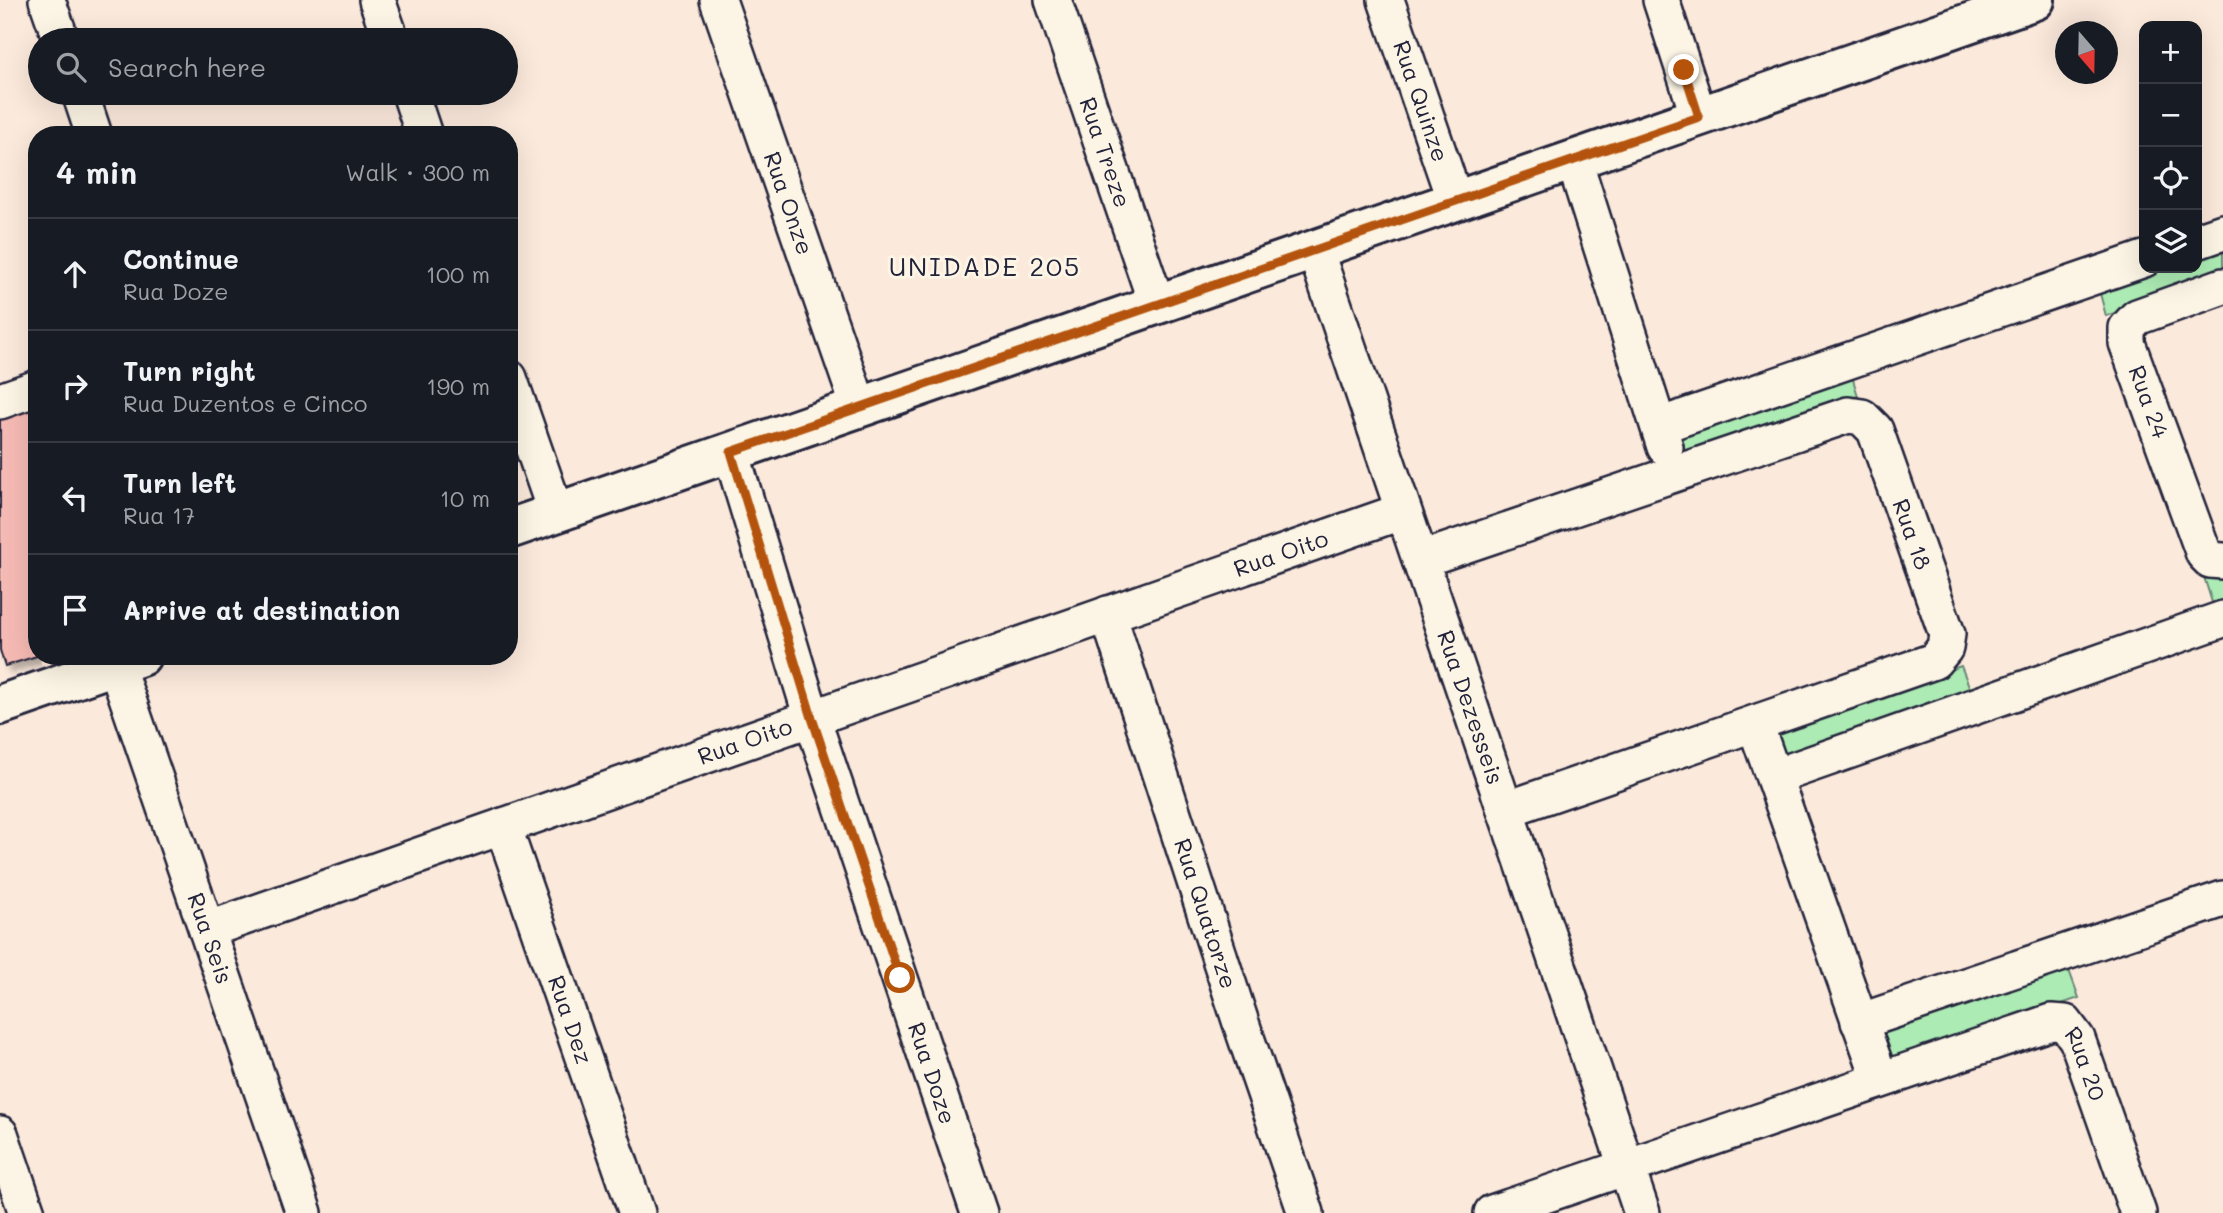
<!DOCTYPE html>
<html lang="en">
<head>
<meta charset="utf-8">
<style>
  body { margin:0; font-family:Mali,sans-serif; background:#20242c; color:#f1f3f6 }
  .controls { position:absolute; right:21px; top:21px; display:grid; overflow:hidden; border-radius:14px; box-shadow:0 7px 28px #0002 }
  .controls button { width:63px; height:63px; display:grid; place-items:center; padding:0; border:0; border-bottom:2px solid #363941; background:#171b24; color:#f1f3f6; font:35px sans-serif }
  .compass { position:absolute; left:2055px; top:21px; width:63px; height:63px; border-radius:50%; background:#171b24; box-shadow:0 7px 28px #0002; rotate:160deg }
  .stop { position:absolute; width:21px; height:21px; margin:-16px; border:5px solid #b45309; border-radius:50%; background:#fff }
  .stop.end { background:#b45309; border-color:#fff; box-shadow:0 2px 7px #0008 }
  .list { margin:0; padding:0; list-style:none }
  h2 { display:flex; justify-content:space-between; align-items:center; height:91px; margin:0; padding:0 28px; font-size:30px }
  h2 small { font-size:23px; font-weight:400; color:#9ea1a6 }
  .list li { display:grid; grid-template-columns:46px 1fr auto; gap:21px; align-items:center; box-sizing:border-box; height:112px; padding:0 28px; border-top:2px solid #363941 }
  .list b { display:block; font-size:26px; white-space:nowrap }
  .list p { margin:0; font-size:23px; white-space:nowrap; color:#9ea1a6 }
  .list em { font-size:23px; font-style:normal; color:#9ea1a6 }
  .icon { flex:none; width:38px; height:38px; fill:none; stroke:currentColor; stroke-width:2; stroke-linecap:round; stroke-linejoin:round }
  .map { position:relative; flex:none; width:2223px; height:1213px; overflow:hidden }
  .search { position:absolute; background:#171b24; box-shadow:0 7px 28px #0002; left:28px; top:28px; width:490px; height:77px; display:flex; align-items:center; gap:18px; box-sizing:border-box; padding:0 24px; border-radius:38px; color:#9ea1a6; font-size:26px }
  .panel { position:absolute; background:#171b24; box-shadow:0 7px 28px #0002; left:28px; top:126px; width:490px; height:539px; border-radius:28px }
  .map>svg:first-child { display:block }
</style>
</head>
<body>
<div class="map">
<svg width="2223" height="1213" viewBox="0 0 2223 1213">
  <defs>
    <filter id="shadow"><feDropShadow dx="6" dy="6" stdDeviation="3.5" flood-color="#0004"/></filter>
  </defs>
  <rect width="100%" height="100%" fill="#fbe9db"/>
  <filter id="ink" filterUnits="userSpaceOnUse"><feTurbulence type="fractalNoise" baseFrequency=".0143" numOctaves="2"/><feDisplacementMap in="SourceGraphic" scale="14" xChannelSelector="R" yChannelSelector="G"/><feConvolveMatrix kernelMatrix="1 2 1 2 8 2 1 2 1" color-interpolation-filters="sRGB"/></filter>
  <g filter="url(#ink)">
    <path fill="#acebb3" stroke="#678677" stroke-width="2" d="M 2223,244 L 2223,275 L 2106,316 L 2098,286 L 2153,268 L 2197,268 L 2197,253 Z
      M 1851,373 L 1858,396 L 1684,456 L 1674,431 Z
      M 2223,571 L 2223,612 L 2216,615 L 2204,577 Z
      M 1961,666 L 1973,696 L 1782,761 L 1769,730 Z
      M 2066,962 L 2079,998 L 1885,1064 L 1870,1028 Z"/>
    <path fill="#f6bab4" stroke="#22223b" stroke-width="2" filter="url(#shadow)" d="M 37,403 L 37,656 L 5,666 L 0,650 L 0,416 Z"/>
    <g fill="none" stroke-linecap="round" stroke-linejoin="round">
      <g stroke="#22223b" stroke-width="40">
        <g id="minor">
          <path d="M 47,0 L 61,40"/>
          <path d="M 377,0 L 391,40"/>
          <path id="s1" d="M 718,0 L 859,407"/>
          <path id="s2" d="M 1053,0 L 1157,305"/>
          <path id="s3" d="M 1386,0 L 1455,201"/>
          <path d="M 1661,0 L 1699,117"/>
          <path d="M 80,93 L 94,135"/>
          <path d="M 410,93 L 424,135"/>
          <path d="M 1574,160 L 1665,447"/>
          <path d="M 2197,241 L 2223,232"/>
          <path id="s4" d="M 1315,250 L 1642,1213"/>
          <path id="s5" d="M 2223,286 L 2137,317 L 2127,328 L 2127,343 L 2204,554 L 2210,560 L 2223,561"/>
          <path d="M 509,378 L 556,513"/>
          <path d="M 0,401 L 37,388"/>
          <path d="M 1659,426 L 2144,259"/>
          <path id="s6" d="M 731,452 L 812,718 L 979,1213"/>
          <path id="s7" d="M 1420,560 L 1848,415 L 1862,417 L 1875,430 L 1947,634 L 1945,648 L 1934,661 L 1505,810"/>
          <path id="s8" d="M 1108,614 L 1241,1023 L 1306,1213"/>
          <path id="s9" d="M 116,665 L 304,1213"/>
          <path d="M 1755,724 L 1880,1079"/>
          <path d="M 1774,777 L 2223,619"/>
          <path id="s10" d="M 503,826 L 637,1213"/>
          <path id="s11" d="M 207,930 L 1403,511"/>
          <path d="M 1859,1022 L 2223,899"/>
          <path d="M 0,1134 L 27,1213"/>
          <path id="s12" d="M 1492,1213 L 2051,1022 L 2065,1023 L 2077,1039 L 2138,1213"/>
        </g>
      </g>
      <g stroke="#22223b" stroke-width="44">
        <path id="tertiary" d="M 509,529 L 2035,0
          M 0,705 L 141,656"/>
      </g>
      <use href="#minor" stroke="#fcf5e5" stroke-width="35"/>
      <use href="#tertiary" stroke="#fcf5e5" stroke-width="38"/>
    </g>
  </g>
  <g fill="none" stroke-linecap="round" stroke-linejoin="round" filter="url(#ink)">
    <path stroke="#b45309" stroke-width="9" d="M 900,978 L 812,718 L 731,452 L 1699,117 L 1684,70"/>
  </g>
  <g text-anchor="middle" stroke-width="6" stroke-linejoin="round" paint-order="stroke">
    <g font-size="23" fill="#22223b" stroke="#fcf5e5">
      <text dy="8" stroke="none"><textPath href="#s3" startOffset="107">Rua Quinze</textPath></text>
      <text dy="8" stroke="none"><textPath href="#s2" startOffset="161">Rua Treze</textPath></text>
      <text dy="8" stroke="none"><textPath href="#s1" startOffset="215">Rua Onze</textPath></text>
      <text dy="8" stroke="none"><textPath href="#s5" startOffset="184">Rua 24</textPath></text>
      <text dy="8" stroke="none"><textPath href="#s7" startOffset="595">Rua 18</textPath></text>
      <text dy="8" stroke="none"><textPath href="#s11" startOffset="1138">Rua Oito</textPath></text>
      <text dy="8" stroke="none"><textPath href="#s4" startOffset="483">Rua Dezesseis</textPath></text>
      <text dy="8" stroke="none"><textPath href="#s11" startOffset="570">Rua Oito</textPath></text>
      <text dy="8" stroke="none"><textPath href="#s8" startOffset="315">Rua Quatorze</textPath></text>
      <text dy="8" stroke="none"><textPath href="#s9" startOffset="289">Rua Seis</textPath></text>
      <text dy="8" stroke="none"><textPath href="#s10" startOffset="205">Rua Dez</textPath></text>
      <text dy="8" stroke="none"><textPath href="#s12" startOffset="651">Rua 20</textPath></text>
      <text dy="8" stroke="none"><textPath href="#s6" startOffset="653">Rua Doze</textPath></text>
    </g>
    <g font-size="26" letter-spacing="2" fill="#22223b" stroke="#fcf5e5">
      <text x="985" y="276">UNIDADE 205</text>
    </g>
  </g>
</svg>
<div class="controls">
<button>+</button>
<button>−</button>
<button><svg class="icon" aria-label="locate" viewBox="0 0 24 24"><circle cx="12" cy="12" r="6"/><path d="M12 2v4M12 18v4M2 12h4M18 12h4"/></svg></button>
<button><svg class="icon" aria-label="layers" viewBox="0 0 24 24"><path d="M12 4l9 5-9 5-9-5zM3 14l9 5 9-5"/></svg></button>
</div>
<svg class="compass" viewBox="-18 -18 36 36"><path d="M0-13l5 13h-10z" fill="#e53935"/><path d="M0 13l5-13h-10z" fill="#9ea1a6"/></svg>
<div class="stop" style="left:900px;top:978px"></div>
<div class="stop end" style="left:1684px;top:70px"></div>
<div class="search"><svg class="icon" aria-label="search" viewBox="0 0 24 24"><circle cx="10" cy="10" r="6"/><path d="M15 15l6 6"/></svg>Search here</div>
<section class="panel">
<h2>4 min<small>Walk · 300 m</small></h2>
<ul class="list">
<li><svg class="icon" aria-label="ahead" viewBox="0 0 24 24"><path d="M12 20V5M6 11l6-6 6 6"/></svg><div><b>Continue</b><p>Rua Doze</p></div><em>100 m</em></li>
<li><svg class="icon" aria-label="right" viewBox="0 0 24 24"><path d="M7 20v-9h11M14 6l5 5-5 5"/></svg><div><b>Turn right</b><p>Rua Duzentos e Cinco</p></div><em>190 m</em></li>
<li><svg class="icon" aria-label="left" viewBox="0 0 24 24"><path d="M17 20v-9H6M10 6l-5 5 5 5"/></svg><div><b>Turn left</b><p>Rua 17</p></div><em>10 m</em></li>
<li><svg class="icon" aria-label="arrive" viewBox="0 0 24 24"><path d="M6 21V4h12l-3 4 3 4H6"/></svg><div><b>Arrive at destination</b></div></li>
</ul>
</section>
</div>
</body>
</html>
